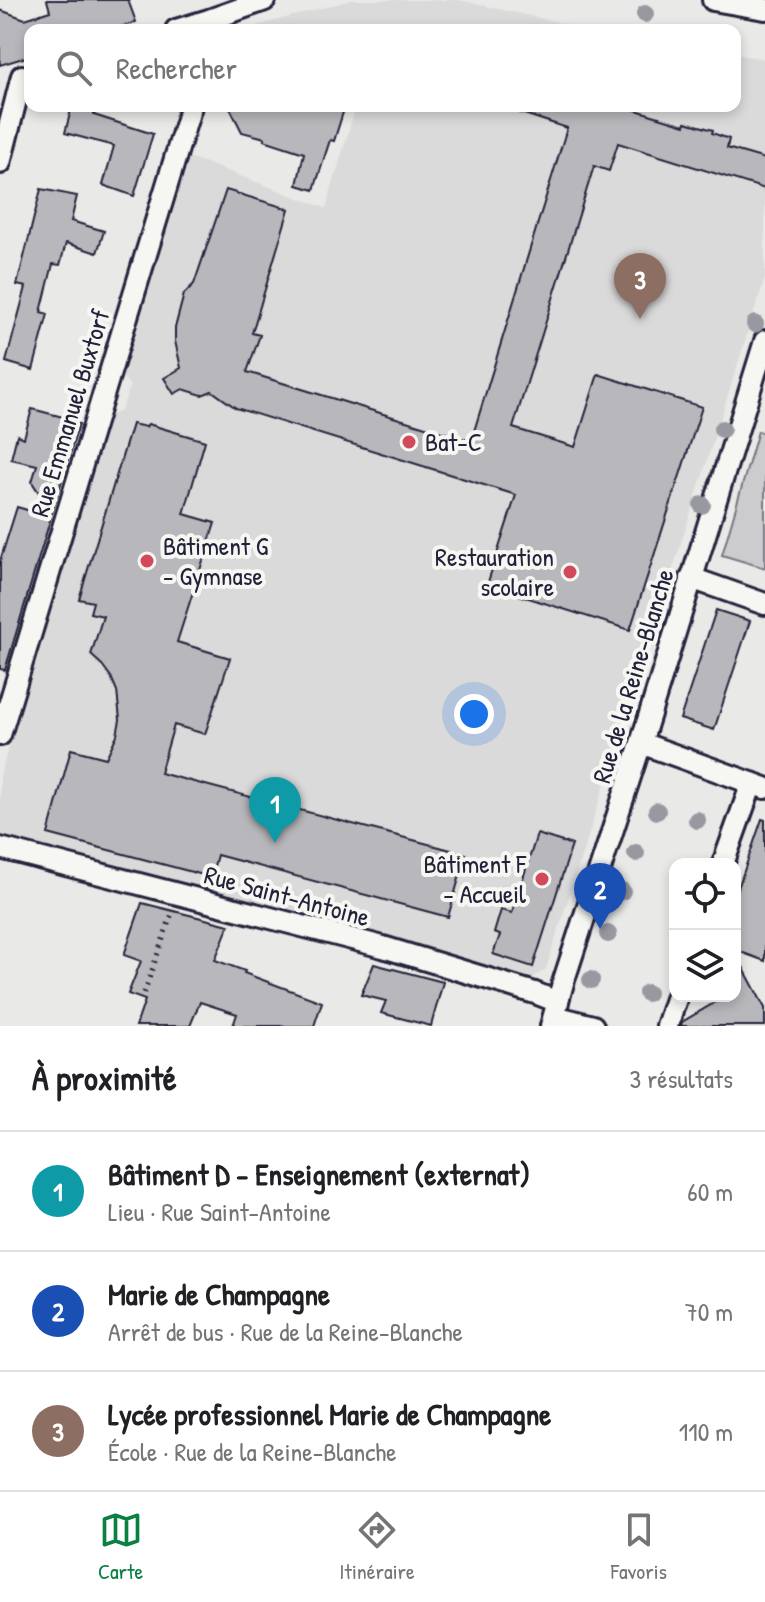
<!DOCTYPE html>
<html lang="fr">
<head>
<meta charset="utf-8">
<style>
  body { margin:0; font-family:"Patrick Hand",sans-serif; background:#f6f6f6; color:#202124 }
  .controls { position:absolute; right:24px; bottom:24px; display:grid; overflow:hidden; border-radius:16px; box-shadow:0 4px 12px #0003 }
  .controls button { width:72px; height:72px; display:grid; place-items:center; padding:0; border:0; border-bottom:2px solid #e0e0e0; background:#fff; color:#202124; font:40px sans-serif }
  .you { position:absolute; left:474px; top:714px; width:28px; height:28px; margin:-20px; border:6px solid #fff; border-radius:50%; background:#1a73e8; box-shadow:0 0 0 12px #1a73e833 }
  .badge { display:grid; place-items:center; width:52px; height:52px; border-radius:50%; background:#0b8043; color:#fff; font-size:26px; font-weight:700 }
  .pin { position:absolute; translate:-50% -66px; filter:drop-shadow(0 2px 4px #0008) }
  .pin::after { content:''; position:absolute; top:42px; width:28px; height:24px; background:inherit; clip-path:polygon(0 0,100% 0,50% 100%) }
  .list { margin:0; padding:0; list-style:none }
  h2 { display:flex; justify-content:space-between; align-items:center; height:104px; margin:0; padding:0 32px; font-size:34px }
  h2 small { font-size:26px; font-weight:400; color:#757577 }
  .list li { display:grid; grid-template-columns:52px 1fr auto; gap:24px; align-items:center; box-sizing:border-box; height:120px; padding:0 32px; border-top:2px solid #e0e0e0 }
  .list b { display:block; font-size:30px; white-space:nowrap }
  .list p { margin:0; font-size:26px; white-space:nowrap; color:#757577 }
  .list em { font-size:26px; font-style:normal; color:#757577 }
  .icon { flex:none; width:44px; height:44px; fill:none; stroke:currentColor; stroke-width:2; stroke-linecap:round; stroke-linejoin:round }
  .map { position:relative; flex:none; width:765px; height:1026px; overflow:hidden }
  .search { position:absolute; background:#fff; box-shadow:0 4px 12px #0003; left:24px; right:24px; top:24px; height:88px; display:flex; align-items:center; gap:20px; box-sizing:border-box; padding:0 28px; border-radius:16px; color:#757577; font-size:30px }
  .sheet { height:464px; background:#fff }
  nav { display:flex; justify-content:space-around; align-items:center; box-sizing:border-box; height:112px; border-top:2px solid #e0e0e0; background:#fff; font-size:22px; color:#757577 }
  nav a { display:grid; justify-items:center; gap:4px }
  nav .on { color:#0b8043 }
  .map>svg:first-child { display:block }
</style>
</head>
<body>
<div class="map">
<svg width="765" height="1026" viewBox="0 0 765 1026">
  <rect width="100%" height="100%" fill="#e9e9e7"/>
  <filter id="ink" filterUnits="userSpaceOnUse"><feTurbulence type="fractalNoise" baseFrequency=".0125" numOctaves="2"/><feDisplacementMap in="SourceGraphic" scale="16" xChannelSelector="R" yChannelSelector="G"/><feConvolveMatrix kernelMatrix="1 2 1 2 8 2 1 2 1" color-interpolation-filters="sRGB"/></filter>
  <g filter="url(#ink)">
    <path fill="#dadada" d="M 351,0 L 459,0 L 593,30 L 242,30 Z
      M 735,54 L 765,59 L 765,278 L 546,969 L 531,979 L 0,838 L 0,776 L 107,416 L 121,411 L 130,386 L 118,371 L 184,155 L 326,208 L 356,106 L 735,106 Z"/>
    <path fill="#ccccce" stroke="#777784" stroke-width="2" d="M 758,431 L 765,433 L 765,568 L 722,555 Z"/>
    <path fill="#b8b8bc" stroke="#22223b" stroke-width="2" d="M 47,0 L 128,0 L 136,22 L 112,30 L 30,30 L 30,56 L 0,65 L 0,10 L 25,19 L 50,11 Z
      M 72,106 L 96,106 L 94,115 L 153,134 L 134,196 L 103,185 L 114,146 L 65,133 Z
      M 229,106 L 345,106 L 334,141 L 330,140 L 314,190 L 297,185 L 304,153 L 264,140 L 265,138 L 242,132 Z
      M 513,106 L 623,106 L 685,125 L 686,122 L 713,130 L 712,133 L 729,139 L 727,148 L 765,159 L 765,189 L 618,143 L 609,171 L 594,166 L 513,428 L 575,447 L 598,374 L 702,407 L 630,630 L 487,585 L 516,495 L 236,408 L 212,391 L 202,395 L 183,389 L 174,394 L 164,378 L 181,368 L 175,341 L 175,328 L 184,294 L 194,284 L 226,190 L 289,209 L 252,333 L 260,335 L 247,372 L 471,441 L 567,128 L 512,110 Z
      M 41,189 L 77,196 L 71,221 L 104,231 L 97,253 L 66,243 L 60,265 L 53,264 L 41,312 L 48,314 L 33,370 L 6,362 L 26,287 L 17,285 Z
      M 32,409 L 63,417 L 63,419 L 79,424 L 52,513 L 32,482 L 37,465 L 11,459 L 17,435 L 24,438 Z
      M 132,424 L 146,427 L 148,424 L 205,441 L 184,514 L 215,523 L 177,642 L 230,658 L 205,734 L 174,725 L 160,773 L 466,854 L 448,917 L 217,855 L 211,877 L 48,834 L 71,749 L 106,758 L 117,735 L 120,720 L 117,691 L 111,677 L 102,665 L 91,655 L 103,616 L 90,613 L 93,602 L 79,599 Z
      M 17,507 L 51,517 L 5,670 L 0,669 L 0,561 Z
      M 716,610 L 750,621 L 714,730 L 680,719 Z
      M 762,819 L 765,820 L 765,961 L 735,950 L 735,897 Z
      M 537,834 L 572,845 L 533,967 L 493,954 L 500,935 L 494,933 L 501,910 L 512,913 Z
      M 142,903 L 229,925 L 215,960 L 245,971 L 244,973 L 322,1002 L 314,1026 L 233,1026 L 237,1014 L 200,1002 L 190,1026 L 136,1026 L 145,1000 L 128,994 L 141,961 L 124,955 Z
      M 735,952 L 765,1008 L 765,1026 L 681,1026 L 682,1022 L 726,996 L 735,996 Z
      M 374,964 L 443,982 L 431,1026 L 381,1013 L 386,1001 L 361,995 Z"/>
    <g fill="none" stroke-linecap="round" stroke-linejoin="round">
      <g stroke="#22223b" stroke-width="26">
        <path id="street" d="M 713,0 L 765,9
          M 176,30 L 209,20 L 265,0
          M 0,163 L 22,76
          M 691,578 L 765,604
          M 0,735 L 191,106
          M 641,743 L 765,788
          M 0,848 L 383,947 L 535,993 L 558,1002
          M 723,864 L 752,783
          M 554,1016 L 593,1026
          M 551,1026 L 563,983 L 641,743 L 765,341
          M 667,1026 L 677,996"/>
      </g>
      <path stroke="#22223b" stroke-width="5" stroke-dasharray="2 6" stroke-linecap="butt" d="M 144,993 L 172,913"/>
      <use href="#street" stroke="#f6f6f2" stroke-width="20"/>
    </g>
    <g fill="#9898a1">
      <circle cx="645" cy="14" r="9"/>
      <circle cx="755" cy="324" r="9"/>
      <circle cx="722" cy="429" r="9"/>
      <circle cx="702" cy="505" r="9"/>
      <circle cx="657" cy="811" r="9"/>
      <circle cx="697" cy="820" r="9"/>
      <circle cx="636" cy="853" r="9"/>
      <circle cx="622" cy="891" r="9"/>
      <circle cx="608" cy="934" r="9"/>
      <circle cx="591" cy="980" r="9"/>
      <circle cx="647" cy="993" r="9"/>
    </g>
  </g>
  <g fill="#d1495b" stroke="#f6f6f2" stroke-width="3">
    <circle cx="409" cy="442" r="8"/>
    <circle cx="147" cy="561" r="8"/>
    <circle cx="570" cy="572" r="8"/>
    <circle cx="542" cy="879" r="8"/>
  </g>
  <g text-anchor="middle" stroke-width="8" stroke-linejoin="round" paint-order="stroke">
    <g font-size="26" fill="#22223b" stroke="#f6f6f2">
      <text transform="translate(70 413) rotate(-73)" y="9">Rue Emmanuel Buxtorf</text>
      <text transform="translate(633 676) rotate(-73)" y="9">Rue de la Reine-Blanche</text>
      <text transform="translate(287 896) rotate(15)" y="9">Rue Saint-Antoine</text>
    </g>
    <g font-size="26" fill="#22223b" stroke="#f6f6f2" text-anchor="start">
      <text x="425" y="451">Bat-C</text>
      <text x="163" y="555">Bâtiment G<tspan x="163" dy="30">- Gymnase</tspan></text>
      <text x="554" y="566" text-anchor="end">Restauration<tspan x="554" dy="30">scolaire</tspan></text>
      <text x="526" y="873" text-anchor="end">Bâtiment F<tspan x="526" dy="30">- Accueil</tspan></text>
    </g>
  </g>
</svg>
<div class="controls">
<button><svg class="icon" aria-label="locate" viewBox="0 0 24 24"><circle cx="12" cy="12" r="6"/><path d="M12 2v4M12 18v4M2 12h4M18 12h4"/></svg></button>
<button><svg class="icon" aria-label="layers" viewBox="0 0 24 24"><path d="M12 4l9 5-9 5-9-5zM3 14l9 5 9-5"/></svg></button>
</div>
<div class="you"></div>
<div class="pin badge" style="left:275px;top:843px;background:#0f9aa8">1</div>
<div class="pin badge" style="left:600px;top:929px;background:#1a4fb4">2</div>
<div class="pin badge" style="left:640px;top:319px;background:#8d6e63">3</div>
<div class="search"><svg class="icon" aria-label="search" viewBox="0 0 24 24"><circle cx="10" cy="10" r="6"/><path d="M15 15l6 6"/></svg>Rechercher</div>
</div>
<section class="sheet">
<h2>À proximité<small>3 résultats</small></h2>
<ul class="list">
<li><span class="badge" style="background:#0f9aa8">1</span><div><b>Bâtiment D - Enseignement (externat)</b><p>Lieu · Rue Saint-Antoine</p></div><em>60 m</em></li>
<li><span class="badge" style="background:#1a4fb4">2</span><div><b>Marie de Champagne</b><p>Arrêt de bus · Rue de la Reine-Blanche</p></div><em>70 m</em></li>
<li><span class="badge" style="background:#8d6e63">3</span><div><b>Lycée professionnel Marie de Champagne</b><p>École · Rue de la Reine-Blanche</p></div><em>110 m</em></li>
</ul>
</section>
<nav>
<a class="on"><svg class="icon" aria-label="map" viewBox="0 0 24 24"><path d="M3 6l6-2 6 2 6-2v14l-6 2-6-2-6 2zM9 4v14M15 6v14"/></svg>Carte</a>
<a><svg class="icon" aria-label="directions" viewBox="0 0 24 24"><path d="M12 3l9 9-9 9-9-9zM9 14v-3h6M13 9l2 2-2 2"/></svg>Itinéraire</a>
<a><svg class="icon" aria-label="saved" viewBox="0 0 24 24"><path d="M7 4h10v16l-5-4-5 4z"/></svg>Favoris</a>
</nav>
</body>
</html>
